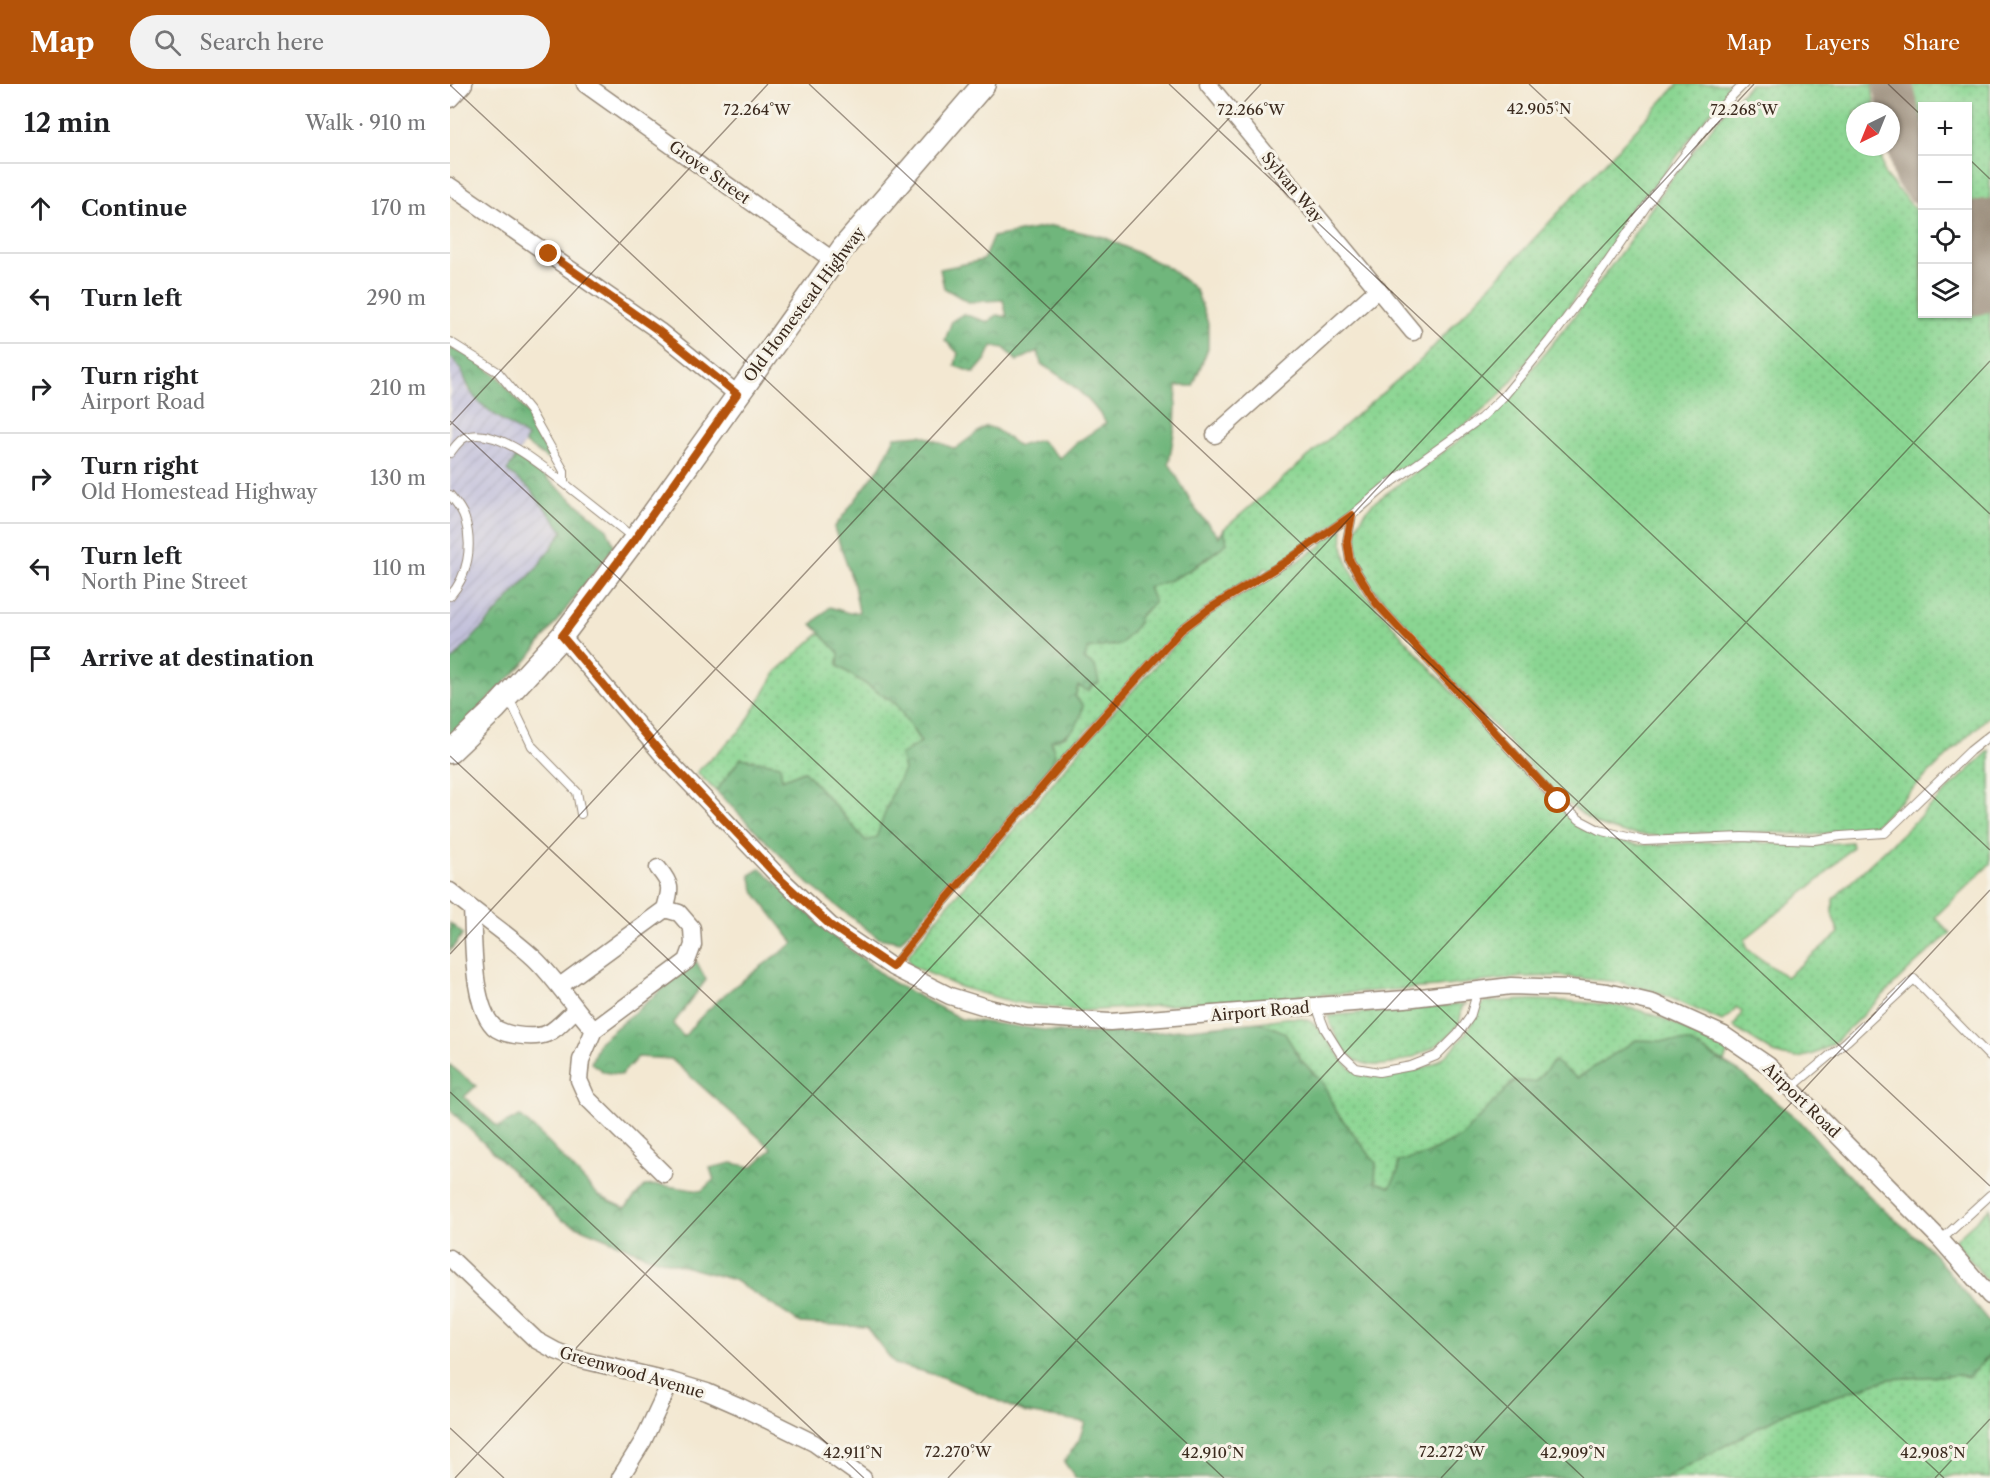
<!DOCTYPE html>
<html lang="en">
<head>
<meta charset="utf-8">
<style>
  body { margin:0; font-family:"Libre Caslon Text",serif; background:#f2f2f2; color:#202124 }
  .controls { position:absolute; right:18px; top:18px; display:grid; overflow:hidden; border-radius:0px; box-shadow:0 2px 4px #0004 }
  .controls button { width:54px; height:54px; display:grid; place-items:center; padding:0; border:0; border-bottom:2px solid #e0e0e0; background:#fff; color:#202124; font:30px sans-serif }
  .compass { position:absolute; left:1396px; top:18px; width:54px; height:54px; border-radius:50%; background:#fff; box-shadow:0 2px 4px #0004; rotate:223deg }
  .stop { position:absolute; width:18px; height:18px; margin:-14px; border:4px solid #b45309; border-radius:50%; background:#fff }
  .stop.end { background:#b45309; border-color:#fff; box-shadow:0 2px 6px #0008 }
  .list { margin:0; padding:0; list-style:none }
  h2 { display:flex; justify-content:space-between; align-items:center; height:78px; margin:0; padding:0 24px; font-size:26px }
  h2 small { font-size:20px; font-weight:400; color:#757577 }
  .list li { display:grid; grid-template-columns:39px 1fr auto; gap:18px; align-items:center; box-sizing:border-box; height:90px; padding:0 24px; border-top:2px solid #e0e0e0 }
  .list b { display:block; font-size:22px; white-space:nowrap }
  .list p { margin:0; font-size:20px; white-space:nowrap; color:#757577 }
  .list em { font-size:20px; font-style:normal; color:#757577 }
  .icon { flex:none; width:33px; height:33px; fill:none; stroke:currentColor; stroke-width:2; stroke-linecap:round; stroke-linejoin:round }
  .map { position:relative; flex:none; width:1540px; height:1394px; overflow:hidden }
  header { display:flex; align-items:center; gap:36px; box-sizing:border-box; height:84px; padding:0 30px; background:#b45309; color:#fff }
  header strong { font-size:28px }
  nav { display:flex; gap:33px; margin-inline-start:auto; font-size:21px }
  .search { width:420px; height:54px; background:#f2f2f2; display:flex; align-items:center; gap:15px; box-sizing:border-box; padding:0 21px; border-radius:33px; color:#757577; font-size:22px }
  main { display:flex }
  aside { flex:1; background:#fff }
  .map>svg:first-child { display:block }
</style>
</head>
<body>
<header>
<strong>Map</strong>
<div class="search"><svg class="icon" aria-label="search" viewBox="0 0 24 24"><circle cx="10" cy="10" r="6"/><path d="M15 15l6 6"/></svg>Search here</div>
<nav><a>Map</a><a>Layers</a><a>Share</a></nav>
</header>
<main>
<aside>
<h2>12 min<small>Walk · 910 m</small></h2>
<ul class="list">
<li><svg class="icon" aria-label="ahead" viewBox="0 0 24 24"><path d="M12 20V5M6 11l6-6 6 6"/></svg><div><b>Continue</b></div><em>170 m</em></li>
<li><svg class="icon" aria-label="left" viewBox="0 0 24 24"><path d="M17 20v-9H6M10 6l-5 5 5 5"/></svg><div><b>Turn left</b></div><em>290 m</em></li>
<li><svg class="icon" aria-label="right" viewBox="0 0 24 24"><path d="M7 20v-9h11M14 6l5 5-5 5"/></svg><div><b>Turn right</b><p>Airport Road</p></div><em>210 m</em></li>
<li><svg class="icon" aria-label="right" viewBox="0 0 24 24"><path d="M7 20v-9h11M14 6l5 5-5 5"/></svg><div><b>Turn right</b><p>Old Homestead Highway</p></div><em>130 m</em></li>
<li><svg class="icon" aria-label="left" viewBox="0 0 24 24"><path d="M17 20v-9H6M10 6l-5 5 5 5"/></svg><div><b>Turn left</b><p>North Pine Street</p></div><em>110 m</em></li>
<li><svg class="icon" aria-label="arrive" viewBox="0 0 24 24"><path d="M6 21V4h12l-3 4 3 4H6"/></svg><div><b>Arrive at destination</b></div></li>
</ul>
</aside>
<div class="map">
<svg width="1540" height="1394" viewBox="0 0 1540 1394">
  <defs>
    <pattern id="industrial-furrows" width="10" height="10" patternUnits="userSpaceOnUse" patternTransform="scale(1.5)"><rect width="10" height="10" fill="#c3c1db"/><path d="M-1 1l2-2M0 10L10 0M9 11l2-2" fill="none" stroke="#a8a6bc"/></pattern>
    <pattern id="grass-dots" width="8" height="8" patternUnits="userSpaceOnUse" patternTransform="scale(1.5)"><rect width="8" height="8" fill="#8ad592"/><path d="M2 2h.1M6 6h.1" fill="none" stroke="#78b77d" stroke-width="1.8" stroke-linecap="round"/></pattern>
    <pattern id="forest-crowns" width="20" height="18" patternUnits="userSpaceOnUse" patternTransform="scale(1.5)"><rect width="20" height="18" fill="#6fb67c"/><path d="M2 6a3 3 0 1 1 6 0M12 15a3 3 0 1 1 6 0" fill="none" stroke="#5c9465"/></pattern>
  </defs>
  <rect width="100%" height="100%" fill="#f7f3e8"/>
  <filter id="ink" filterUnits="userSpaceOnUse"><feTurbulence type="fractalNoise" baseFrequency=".0167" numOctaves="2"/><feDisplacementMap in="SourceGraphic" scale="12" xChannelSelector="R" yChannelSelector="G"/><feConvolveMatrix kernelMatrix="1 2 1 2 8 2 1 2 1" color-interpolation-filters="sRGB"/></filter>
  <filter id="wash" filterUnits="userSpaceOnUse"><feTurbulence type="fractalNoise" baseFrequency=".008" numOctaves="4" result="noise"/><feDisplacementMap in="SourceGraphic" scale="24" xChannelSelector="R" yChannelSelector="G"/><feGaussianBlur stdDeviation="1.35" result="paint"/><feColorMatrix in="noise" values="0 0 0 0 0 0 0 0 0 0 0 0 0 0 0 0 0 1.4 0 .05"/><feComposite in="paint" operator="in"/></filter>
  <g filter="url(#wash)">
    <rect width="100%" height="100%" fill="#f3e8d2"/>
    <path fill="url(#industrial-furrows)" d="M 0,273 L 12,285 L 17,304 L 27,317 L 78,354 L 57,387 L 79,404 L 113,447 L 86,485 L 0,579 Z"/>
    <path fill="url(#grass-dots)" stroke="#628058" stroke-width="1.5" d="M 1228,0 L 1287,0 L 1270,16 L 1241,53 L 1086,267 L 1048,313 L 1024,334 L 821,488 L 816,483 L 809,491 L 789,500 L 787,505 L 754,526 L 596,688 L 605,671 L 601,657 L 616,652 L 637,565 L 671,560 L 690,532 L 704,519 L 698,503 C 733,495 749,481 777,459 L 774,445 L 973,274 Z
      M 1300,0 L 1422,0 L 1425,27 L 1405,27 L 1405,63 L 1430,63 L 1434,90 L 1472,133 L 1472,230 L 1518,230 L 1518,180 L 1540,205 L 1540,631 L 1423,743 L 1362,751 L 1317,748 L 1246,749 L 1209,752 L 1174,749 L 1146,740 L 1109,713 L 1004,598 L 914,494 C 897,464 899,447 922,420 L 1038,335 L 1068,302 L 1127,229 L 1182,153 L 1216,102 L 1274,28 Z
      M 1458,0 L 1540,0 L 1540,117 L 1530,127 L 1518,117 L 1518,22 L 1472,22 L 1472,63 Z
      M 893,444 C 890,469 900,486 912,507 L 1081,697 L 1119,733 L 1138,746 L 1162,755 L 1187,761 L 1209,761 L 1291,756 L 1315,759 L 1364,761 L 1401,758 L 1402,763 L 1370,795 L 1295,855 L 1297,865 L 1336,893 L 1389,849 L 1383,833 L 1383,815 L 1540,666 L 1540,780 L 1485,833 L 1501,850 L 1491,857 L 1462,883 L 1384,959 L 1364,970 L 1348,974 L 1334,972 L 1324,969 L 1286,945 L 1284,942 L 1292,928 L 1286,923 L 1281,930 L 1272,937 L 1207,908 L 1168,898 L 1109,892 L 1074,893 L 986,903 L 631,927 L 563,918 L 510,903 L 460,881 L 458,872 L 494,825 L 587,719 L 636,658 L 734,550 L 763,528 L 825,491 L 830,486 L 836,485 L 872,461 L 874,456 Z
      M 370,549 L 389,569 L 388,582 L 446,620 L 471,659 C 451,690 439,719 426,755 L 416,757 L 354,687 L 332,696 L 330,681 L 291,674 L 266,707 L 247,688 L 293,644 L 326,588 Z
      M 1081,916 C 1113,917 1147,918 1179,924 C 1213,930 1246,952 1278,967 L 1274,978 L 1239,958 L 1186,956 L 1127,995 L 1104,977 L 1085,998 L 1064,997 L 1011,1053 L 975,1071 L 948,1078 L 948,1087 L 941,1103 L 925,1098 L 926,1079 L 885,1026 L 874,1000 L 851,976 L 834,948 L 809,938 C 825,936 844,930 859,937 C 873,943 887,974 902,985 C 913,994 928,993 941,991 C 955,989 969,987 981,981 C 1006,969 1022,941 1034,918 Z
      M 1016,920 L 1012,923 C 1011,928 1011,936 1008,941 C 992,965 941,988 913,979 C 892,973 884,950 878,932 Z
      M 1540,1124 L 1540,1200 L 1506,1159 L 1505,1156 Z
      M 1540,1271 L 1540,1394 L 1504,1391 L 1495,1394 L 1215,1394 L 1339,1327 L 1439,1295 L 1510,1291 L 1518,1293 Z"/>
    <path fill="url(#forest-crowns)" stroke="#55704d" stroke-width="1.5" d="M 602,142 L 654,153 L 719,184 L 746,206 L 758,239 L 758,264 L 743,302 L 727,302 L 725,343 L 719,379 L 746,426 L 769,453 L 774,445 L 777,459 C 749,480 733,494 698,503 L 704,519 L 690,531 L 688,540 L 671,560 L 637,565 L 635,576 L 645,582 L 649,599 L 643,601 L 638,607 L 628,602 L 625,612 L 633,621 C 629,644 623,649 601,657 L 605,671 L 596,688 L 565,728 L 450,858 L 428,854 L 360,801 L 266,707 L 291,674 L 330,681 L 332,696 L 354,687 L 416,757 L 426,754 L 442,709 L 454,686 L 450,671 L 471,658 L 446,620 L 388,582 L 389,569 L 362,540 L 380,523 L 399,529 L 409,528 L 404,501 L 384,444 L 430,383 L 445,353 L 471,351 L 505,365 L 536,342 L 545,345 L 569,362 L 590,356 L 610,374 L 626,359 L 656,339 C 640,313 617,295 591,280 L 588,267 L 567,277 L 554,264 L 542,262 L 536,275 L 524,289 L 505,282 L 508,269 L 495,256 L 502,237 L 513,230 L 538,238 L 547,231 L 557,233 L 553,216 L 518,218 L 494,204 L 490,185 L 533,176 L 543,153 Z
      M 0,264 L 19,272 L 50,294 L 84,338 L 88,353 L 101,373 L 97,375 L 75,359 L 77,353 C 61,341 41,330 27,316 C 14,303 16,284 0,273 Z
      M 68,370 L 157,445 L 164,462 L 78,575 L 0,655 L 0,579 L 86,485 L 113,447 L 79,404 L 57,387 Z
      M 310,784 L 396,862 L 442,898 L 511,935 L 617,949 L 709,948 L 809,938 L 834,948 L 851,976 L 874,1000 L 885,1026 L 926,1079 L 925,1098 L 940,1103 L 948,1087 L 948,1078 L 975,1071 L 1011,1053 L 1064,997 L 1085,998 L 1104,977 L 1127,994 L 1186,956 L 1239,958 L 1290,988 L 1351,1038 L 1399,1092 L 1435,1127 L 1478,1163 L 1540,1239 L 1540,1271 L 1518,1293 L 1510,1291 L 1439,1295 L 1339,1327 L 1215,1394 L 626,1394 L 614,1378 L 629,1356 L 635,1338 L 576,1329 L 493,1293 L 445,1280 L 416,1243 L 350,1239 L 284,1196 L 200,1173 L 112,1136 L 0,1026 L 0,981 L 26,1002 L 14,1013 L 48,1043 L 70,1032 L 92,1052 L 149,1112 L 175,1124 L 195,1102 L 210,1101 L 251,1107 L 264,1096 L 260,1084 L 282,1079 L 302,1083 L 322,1065 L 221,975 L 188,973 L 171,991 L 154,988 L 141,979 L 149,958 L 246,877 L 256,896 L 223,940 L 234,953 C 263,914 305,887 344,859 L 305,809 L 300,791 Z
      M 0,839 L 13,850 L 0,867 Z"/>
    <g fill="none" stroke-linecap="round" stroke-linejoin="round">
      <path stroke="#978978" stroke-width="40" d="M 1443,0 L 1463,89 L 1472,100
        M 1518,150 L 1540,175"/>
      <path stroke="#978978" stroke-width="99" d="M 1521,182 L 1540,164"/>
    </g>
  </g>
  <g filter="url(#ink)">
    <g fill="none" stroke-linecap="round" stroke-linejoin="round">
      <g stroke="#978978" stroke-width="10">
        <path id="service" d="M 0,258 L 48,288 L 80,327 L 114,387 L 114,399 L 185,455
          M 0,369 C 4,364 10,355 16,353 C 46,342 92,382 114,399
          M 0,411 C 5,417 13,427 15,435 C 23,462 18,492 0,512
          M 902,431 L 897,457 L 900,477 L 926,519 L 1108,718 L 1130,736 L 1149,746 L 1194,757 L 1292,753 L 1364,756 L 1391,752 L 1435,749 L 1520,667 L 1540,651
          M 59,614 L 82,662 L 127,708 L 131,730
          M 442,883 L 487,826 L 627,662 L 731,546 L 759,525 L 838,477 L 902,431 L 935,403 L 1031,334 L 1054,312 L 1100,256 L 1146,195 L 1206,108 L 1274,20 L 1294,0
          M 866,922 L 875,945 L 890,969 L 906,984 L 929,988 L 961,982 L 986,972 L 1008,950 L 1020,933 L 1028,906
          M 1342,1003 L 1397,957 L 1464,895 L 1540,973
          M 1491,1156 L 1540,1111"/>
      </g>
      <g stroke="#978978" stroke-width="19">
        <path id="minor" d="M 135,0 L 384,177
          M 758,0 L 963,248
          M 0,15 L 14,0
          M 0,102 L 209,247 L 287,310
          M 765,351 L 928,205
          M 112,552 L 212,670 L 329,793 L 380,841 L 442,883 L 500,912 L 539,924 L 577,933 L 660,938 L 955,915 L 1061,902 L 1120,904 L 1157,908 L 1203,919 L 1274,951 L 1318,981 L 1491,1156 L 1540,1212
          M 208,784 C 222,801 221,804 215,825
          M 0,807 C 27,830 58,850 84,874 C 107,896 123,923 144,946 L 131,976 L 129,996 L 137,1014 L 214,1090
          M 22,825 C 24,855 21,920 44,943 C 48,947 59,950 65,951 C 99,956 102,948 125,926
          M 110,902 L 215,825
          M 144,946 L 237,877 L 243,861 L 242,844 L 229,829 L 215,825
          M 0,1174 L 86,1256 L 106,1267 L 124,1274 L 221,1297 L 257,1308 L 289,1322 L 364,1359 L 413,1394
          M 170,1394 L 193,1357 L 221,1297"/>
      </g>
      <g stroke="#978978" stroke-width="25">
        <path id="secondary" d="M 0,668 L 45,625 L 112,552 L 185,455 L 393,164 L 534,0"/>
      </g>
      <use href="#service" stroke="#fff" stroke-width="8"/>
      <use href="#minor" stroke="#fff" stroke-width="16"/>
      <use href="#secondary" stroke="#fff" stroke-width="22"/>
    </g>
  </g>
  <g fill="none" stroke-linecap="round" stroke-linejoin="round" filter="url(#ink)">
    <path stroke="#b45309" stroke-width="8" d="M 99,170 L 209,247 L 287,310 L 185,455 L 112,552 L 212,670 L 329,794 L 380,841 L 442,883 L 487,826 L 627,662 L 731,546 L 759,525 L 837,477 L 902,431 L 897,457 L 900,477 L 926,519 L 1108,717"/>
  </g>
  <path fill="none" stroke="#3b2a1e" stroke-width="1.5" stroke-opacity="0.45" d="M 359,0 L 1540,1102M 719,0 L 1540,766M 1079,0 L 1540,430M 1438,0 L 1472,32M 0,1 L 1494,1394M 1518,74 L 1540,95M 0,337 L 1134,1394M 0,341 L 318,0M 0,672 L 774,1394M 0,870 L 811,0M 0,1008 L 414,1394M 0,1344 L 54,1394M 5,1394 L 1304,0M 498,1394 L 1540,277M 991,1394 L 1540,806M 1485,1394 L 1540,1335"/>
  <g text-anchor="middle" stroke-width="6" stroke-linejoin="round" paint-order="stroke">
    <g font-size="16" fill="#3b2a1e" stroke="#f7f3e8">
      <text transform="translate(260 88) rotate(36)" y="6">Grove Street</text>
      <text transform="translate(843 103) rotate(50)" y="6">Sylvan Way</text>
      <text transform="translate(354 220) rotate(-53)" y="6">Old Homestead Highway</text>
      <text transform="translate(810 927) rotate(-5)" y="6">Airport Road</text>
      <text transform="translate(1352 1016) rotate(44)" y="6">Airport Road</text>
      <text transform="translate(182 1288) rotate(16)" y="6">Greenwood Avenue</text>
    </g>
  </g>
  <g font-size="15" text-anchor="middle" fill="#3b2a1e" stroke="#f7f3e8" stroke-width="6" stroke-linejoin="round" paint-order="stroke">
    <text x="1089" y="30">42.905°N</text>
    <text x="307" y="31">72.264°W</text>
    <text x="801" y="31">72.266°W</text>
    <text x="1294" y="31">72.268°W</text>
    <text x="508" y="1373">72.270°W</text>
    <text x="1002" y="1373">72.272°W</text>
    <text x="403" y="1374">42.911°N</text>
    <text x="763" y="1374">42.910°N</text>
    <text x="1123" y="1374">42.909°N</text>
    <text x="1483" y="1374">42.908°N</text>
  </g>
</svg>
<div class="controls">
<button>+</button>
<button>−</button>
<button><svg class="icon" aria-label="locate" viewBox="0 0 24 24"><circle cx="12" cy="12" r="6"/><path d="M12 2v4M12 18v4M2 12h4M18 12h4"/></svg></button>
<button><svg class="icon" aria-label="layers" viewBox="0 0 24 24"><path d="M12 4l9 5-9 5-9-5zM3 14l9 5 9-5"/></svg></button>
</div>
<svg class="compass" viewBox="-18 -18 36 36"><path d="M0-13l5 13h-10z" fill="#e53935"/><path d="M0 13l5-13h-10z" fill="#757577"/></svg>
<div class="stop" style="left:1108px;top:717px"></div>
<div class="stop end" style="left:99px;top:170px"></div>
</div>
</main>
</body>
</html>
